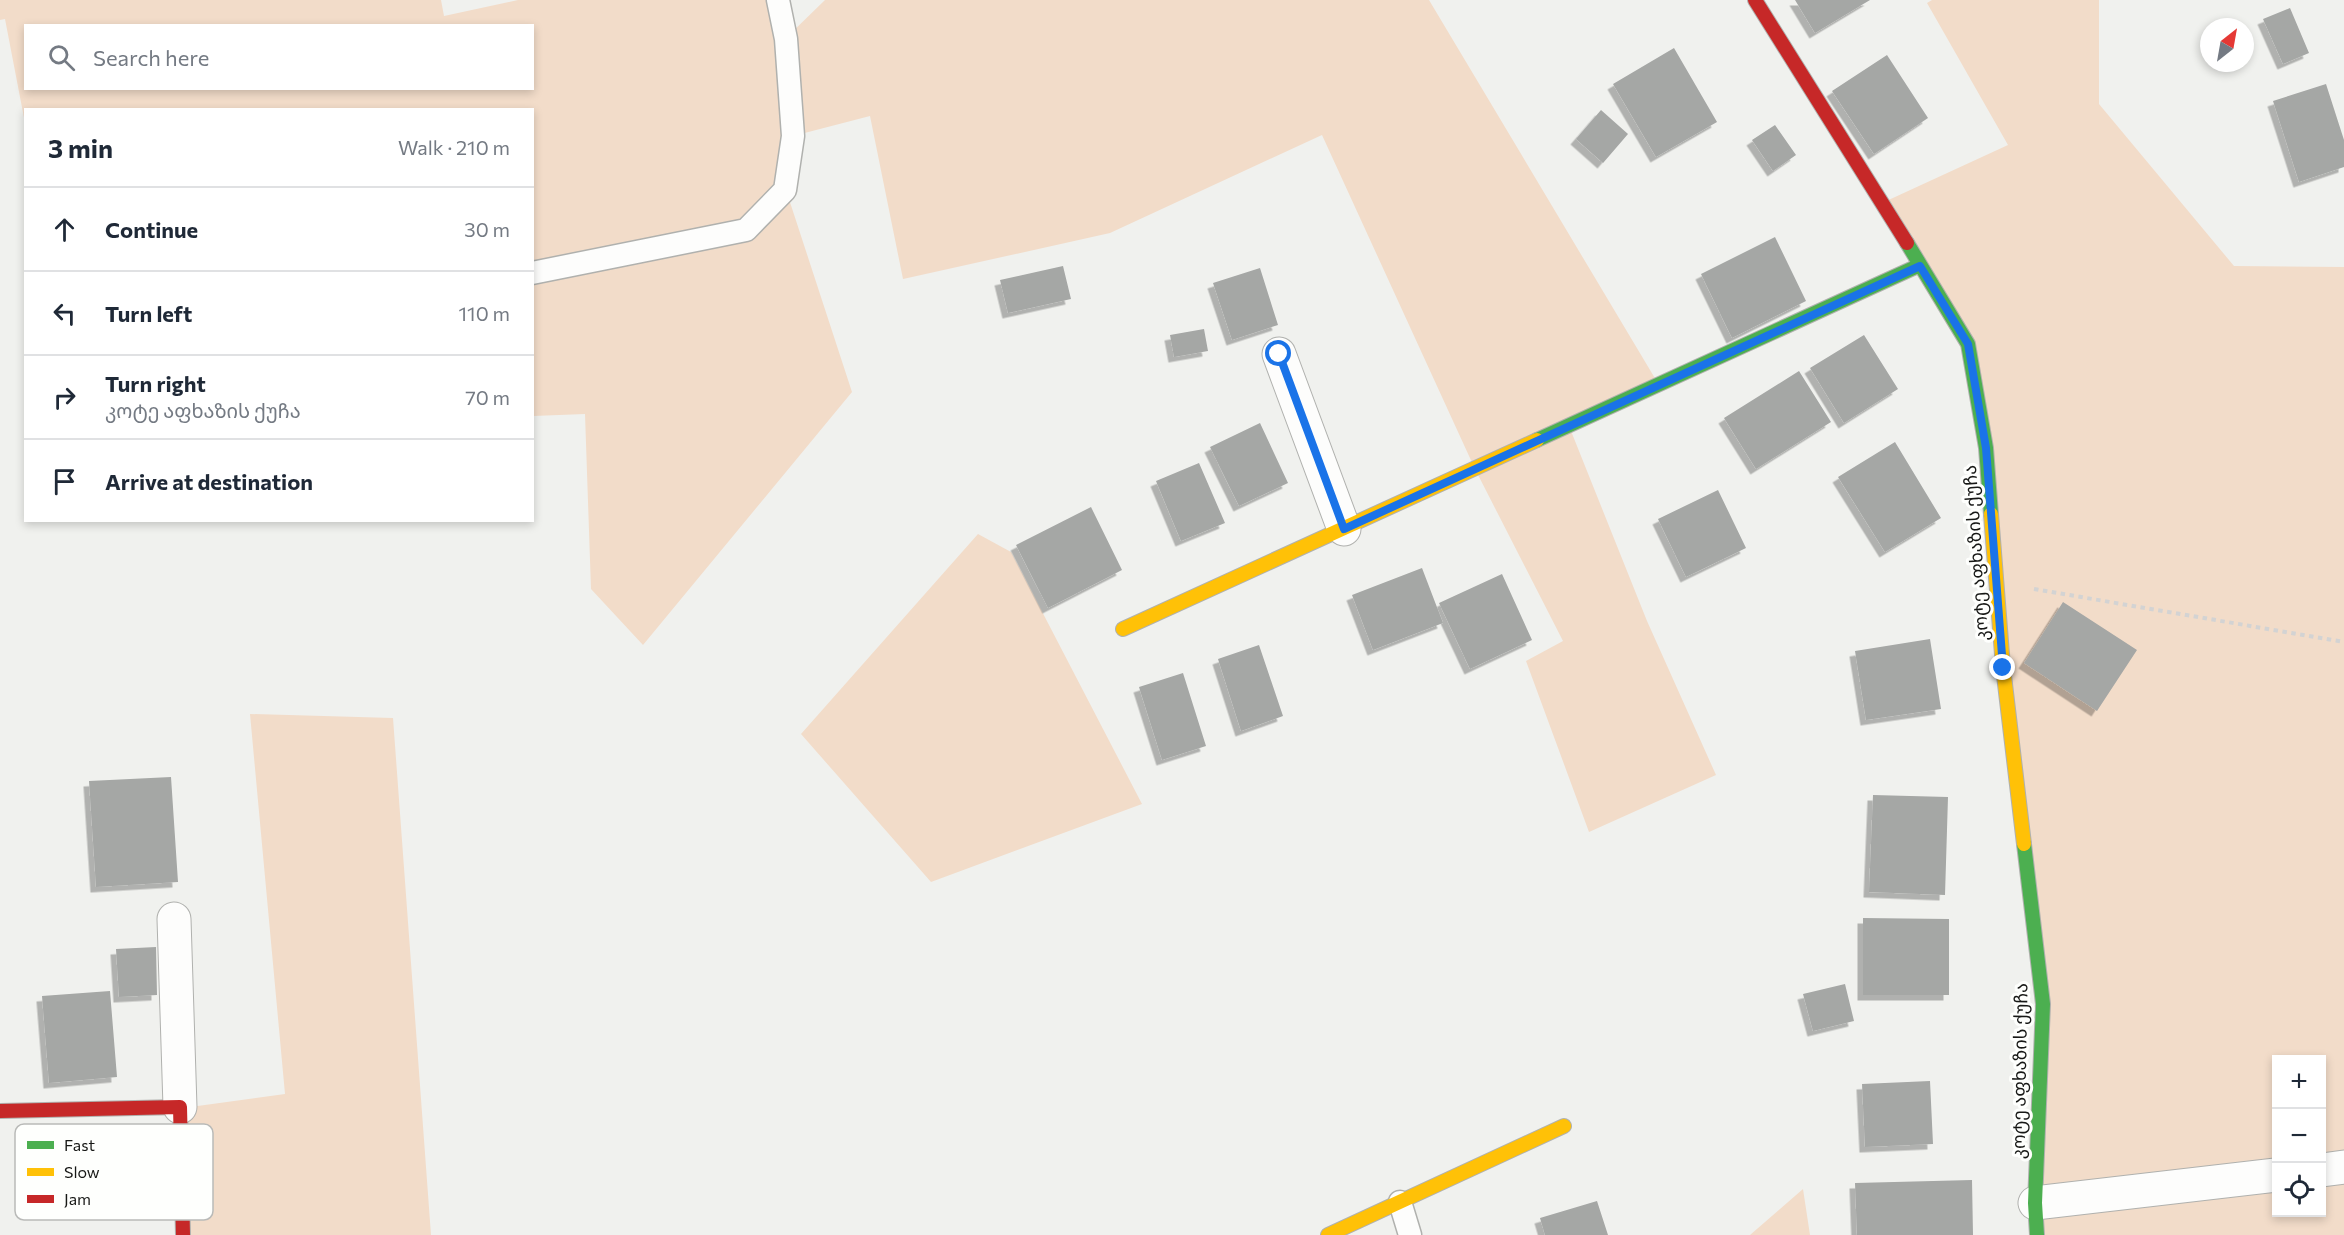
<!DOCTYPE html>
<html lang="en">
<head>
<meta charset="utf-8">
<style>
  body { margin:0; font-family:Commissioner,"Noto Sans Georgian",sans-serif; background:#f2f2f3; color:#1f2937 }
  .controls { position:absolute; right:18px; bottom:18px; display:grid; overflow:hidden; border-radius:0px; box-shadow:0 3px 9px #0003 }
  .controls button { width:54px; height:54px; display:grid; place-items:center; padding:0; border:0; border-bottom:2px solid #e0e1e3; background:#fff; color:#1f2937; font:30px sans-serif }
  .compass { position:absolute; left:2200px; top:18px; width:54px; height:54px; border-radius:50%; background:#fff; box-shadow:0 3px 9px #0003; rotate:31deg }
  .stop { position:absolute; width:18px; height:18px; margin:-14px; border:4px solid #1a73e8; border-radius:50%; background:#fff }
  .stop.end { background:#1a73e8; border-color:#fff; box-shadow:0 2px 6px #0008 }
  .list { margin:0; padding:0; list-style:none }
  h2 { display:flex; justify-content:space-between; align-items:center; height:78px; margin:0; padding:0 24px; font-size:26px }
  h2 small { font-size:20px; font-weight:400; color:#747a83 }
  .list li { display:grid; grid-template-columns:39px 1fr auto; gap:18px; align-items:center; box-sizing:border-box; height:84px; padding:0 24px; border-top:2px solid #e0e1e3 }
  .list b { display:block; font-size:22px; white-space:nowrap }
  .list p { margin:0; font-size:20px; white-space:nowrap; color:#747a83 }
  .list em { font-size:20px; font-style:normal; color:#747a83 }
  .icon { flex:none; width:33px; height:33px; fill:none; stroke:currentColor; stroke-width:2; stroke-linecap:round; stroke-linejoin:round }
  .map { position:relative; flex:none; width:2344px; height:1235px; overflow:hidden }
  .search { position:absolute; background:#fff; box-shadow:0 3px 9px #0003; left:24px; top:24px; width:510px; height:66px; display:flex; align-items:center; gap:15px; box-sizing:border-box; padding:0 21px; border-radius:0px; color:#747a83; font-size:22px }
  .panel { position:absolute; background:#fff; box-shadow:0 3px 9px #0003; left:24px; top:108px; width:510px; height:414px; border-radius:0px }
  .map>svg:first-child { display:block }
</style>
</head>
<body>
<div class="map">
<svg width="2344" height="1235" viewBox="0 0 2344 1235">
  <defs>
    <filter id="shadow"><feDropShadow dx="-5.5" dy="5.5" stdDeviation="0" flood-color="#0004"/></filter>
  </defs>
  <rect width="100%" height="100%" fill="#f0f1ee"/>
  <path fill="#f2dcc9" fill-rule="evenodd" d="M 0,0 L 441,0 L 444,16 L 518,0 L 778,0 L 786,38 L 825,0 L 1429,0 L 1659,385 L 1569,426 L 1647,621 L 1716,775 L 1589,832 L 1526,661 L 1563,641 L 1475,469 L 1322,135 L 1110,233 L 903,279 L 870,116 L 793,136 L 786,190 L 852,392 L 643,645 L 591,589 L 585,414 L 533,416 L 532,110 L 26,110 L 25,123 L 5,19 L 0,20 ZM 26,26 L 532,26 L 532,88 L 26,88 Z
    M 1932,0 L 2099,0 L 2099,104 L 2234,266 L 2344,267 L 2344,1235 L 2037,1235 L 2043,1004 L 1968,344 L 1882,203 L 2008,145 L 1927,3 ZM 2276,1060 L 2322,1060 L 2322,1212 L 2276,1212 Z
    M 978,534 L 1011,552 L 1142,804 L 931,882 L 801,734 Z
    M 250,714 L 393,718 L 431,1235 L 183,1235 L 183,1108 L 285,1094 Z
    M 1803,1189 L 1810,1235 L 1750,1235 Z"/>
  <path fill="#a5a7a5" filter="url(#shadow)" d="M 1795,0 L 1870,0 L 1815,33 Z
    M 2290,8 L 2309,53 L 2283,64 L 2263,19 Z
    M 1674,48 L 1717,122 L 1656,157 L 1613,84 Z
    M 1887,55 L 1928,118 L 1874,154 L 1832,91 Z
    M 2326,84 L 2344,140 L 2344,167 L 2299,182 L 2273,101 Z
    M 1601,110 L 1628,134 L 1603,163 L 1576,139 Z
    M 1775,125 L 1796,155 L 1773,171 L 1752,140 Z
    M 1775,237 L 1806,301 L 1732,338 L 1701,274 Z
    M 1063,266 L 1071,299 L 1008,313 L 1000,280 Z
    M 1260,268 L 1278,325 L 1232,340 L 1213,283 Z
    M 1204,329 L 1208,351 L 1174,357 L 1170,335 Z
    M 1864,335 L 1898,389 L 1844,423 L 1810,368 Z
    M 1799,371 L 1831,422 L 1756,469 L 1724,418 Z
    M 1260,423 L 1288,483 L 1239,506 L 1210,447 Z
    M 1895,442 L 1941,518 L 1885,552 L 1838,477 Z
    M 1199,463 L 1225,523 L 1181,541 L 1156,481 Z
    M 1718,490 L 1746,548 L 1686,577 L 1658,519 Z
    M 1091,507 L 1122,570 L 1048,608 L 1016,545 Z
    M 1422,568 L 1443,623 L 1373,650 L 1352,595 Z
    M 1502,574 L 1532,640 L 1470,669 L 1439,603 Z
    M 2063,602 L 2137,650 L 2097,711 L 2024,663 Z
    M 1930,639 L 1941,709 L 1866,720 L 1855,651 Z
    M 1259,645 L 1283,716 L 1241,731 L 1218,659 Z
    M 1183,673 L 1206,746 L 1162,760 L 1139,687 Z
    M 171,777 L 178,882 L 96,887 L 89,781 Z
    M 1873,795 L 1948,797 L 1945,895 L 1869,892 Z
    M 1863,918 L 1949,919 L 1949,995 L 1863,995 Z
    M 156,947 L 157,995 L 119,997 L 116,949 Z
    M 1845,984 L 1854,1021 L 1813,1031 L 1803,994 Z
    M 110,991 L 117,1077 L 49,1083 L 42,996 Z
    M 1930,1081 L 1933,1144 L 1865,1147 L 1862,1084 Z
    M 1972,1180 L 1973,1235 L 1857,1235 L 1855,1183 Z
    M 1597,1201 L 1608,1235 L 1545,1235 L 1540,1218 Z"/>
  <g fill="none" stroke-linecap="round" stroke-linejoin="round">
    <g stroke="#b0b1ae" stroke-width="25">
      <path id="lane" d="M 532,273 L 746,230 L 785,190 L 793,136 L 786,39 L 778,0
        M 1400,1202 L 1410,1235"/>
    </g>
    <g stroke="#b0b1ae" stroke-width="35">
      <path id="street" d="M 1279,354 L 1344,529
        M 174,919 L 180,1107
        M 2322,1170 L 2344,1167
        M 2035,1203 L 2276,1175"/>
    </g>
    <g stroke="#b0b1ae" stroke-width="16">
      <path id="fast" d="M 1907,243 L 1968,344 L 1986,448 L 1991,514
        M 1537,440 L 1920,265
        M 2024,844 L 2043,1004 L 2035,1203 L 2037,1235"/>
    </g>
    <g stroke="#b0b1ae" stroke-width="16">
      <path id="slow" d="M 1991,514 L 2003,667 L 2024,844
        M 1123,629 L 1537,440
        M 1328,1235 L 1564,1126"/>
    </g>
    <g stroke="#b0b1ae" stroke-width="16">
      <path id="jam" d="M 1755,0 L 1907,243
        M 0,1111 L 180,1107 L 183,1235"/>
    </g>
    <path stroke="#d3d3d3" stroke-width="4" stroke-dasharray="4.5 4.5" stroke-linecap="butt" d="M 2034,589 L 2344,642"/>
    <use href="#lane" stroke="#fdfdfc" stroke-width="22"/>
    <use href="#street" stroke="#fdfdfc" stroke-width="33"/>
    <use href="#fast" stroke="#4caf50" stroke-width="14"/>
    <use href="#slow" stroke="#ffc107" stroke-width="14"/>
    <use href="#jam" stroke="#c62828" stroke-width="14"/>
  </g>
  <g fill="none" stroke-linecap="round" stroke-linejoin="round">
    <path stroke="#1a73e8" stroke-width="8" d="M 1279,354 L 1344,529 L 1920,266 L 1968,344 L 1986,448 L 2003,668"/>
  </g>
  <g text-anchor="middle" stroke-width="6" stroke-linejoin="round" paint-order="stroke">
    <g font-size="18" fill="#171816" stroke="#fefffd">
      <text transform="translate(1976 553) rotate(-94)" y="6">კოტე აფხაზის ქუჩა</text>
      <text transform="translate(2020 1071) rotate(-89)" y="6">კოტე აფხაზის ქუჩა</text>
    </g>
  </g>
  <rect x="15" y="1124" width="198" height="96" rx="9" fill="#fefffd" stroke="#b9bab8" stroke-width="1.5"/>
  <rect x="27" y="1141" width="27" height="8" fill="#4caf50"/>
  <rect x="27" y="1168" width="27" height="8" fill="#ffc107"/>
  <rect x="27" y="1195" width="27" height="8" fill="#c62828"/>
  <g font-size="16" fill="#171816">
    <text x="64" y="1151">Fast</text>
    <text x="64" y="1178">Slow</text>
    <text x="64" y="1205">Jam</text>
  </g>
</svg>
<div class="controls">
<button>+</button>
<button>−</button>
<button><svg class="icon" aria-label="locate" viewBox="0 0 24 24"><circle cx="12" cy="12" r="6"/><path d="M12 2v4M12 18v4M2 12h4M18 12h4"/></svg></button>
</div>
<svg class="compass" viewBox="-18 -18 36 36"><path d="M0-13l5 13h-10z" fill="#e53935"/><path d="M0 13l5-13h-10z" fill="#747a83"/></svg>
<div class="stop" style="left:1279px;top:354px"></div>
<div class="stop end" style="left:2003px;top:668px"></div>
<div class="search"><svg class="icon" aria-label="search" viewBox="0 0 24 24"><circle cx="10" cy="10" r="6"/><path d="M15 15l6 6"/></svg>Search here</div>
<section class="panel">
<h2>3 min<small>Walk · 210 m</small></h2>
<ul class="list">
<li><svg class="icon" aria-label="ahead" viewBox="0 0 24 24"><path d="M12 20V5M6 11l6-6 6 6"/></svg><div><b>Continue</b></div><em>30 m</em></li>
<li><svg class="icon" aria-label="left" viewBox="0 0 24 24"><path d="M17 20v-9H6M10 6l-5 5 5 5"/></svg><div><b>Turn left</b></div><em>110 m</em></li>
<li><svg class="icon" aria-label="right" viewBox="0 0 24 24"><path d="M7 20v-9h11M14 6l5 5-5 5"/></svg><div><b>Turn right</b><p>კოტე აფხაზის ქუჩა</p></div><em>70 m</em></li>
<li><svg class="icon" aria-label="arrive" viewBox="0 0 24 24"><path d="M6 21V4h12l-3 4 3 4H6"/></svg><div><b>Arrive at destination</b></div></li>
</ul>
</section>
</div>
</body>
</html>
